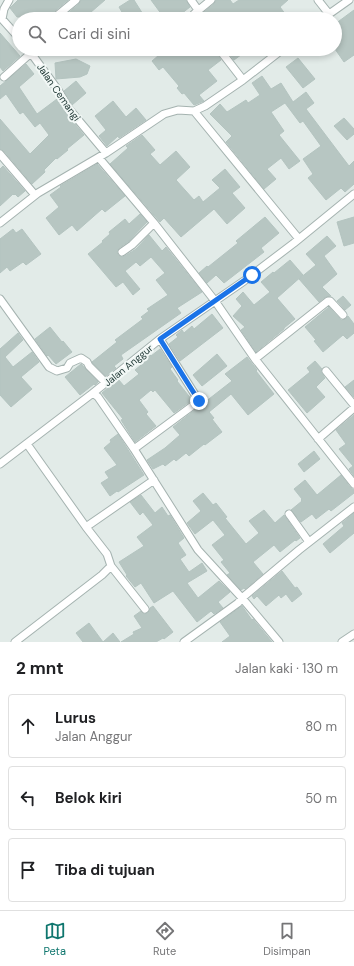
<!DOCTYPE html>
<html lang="id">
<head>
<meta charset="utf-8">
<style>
  body { margin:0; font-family:"DM Sans",sans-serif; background:#f6f6f6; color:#202124 }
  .stop { position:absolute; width:12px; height:12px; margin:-9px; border:3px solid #1a73e8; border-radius:50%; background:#fff }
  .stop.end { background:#1a73e8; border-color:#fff; box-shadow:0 1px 4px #0008 }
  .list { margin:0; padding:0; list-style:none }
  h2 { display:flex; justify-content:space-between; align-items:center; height:52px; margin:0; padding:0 16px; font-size:17px }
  h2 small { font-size:13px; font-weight:400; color:#757577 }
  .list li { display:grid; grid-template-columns:26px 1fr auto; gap:12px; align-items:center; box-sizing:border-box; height:64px; margin:0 8px 8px; padding:0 8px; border:1px solid #e0e0e0; border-radius:4px }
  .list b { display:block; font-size:15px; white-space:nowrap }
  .list p { margin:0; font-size:13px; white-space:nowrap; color:#757577 }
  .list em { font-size:13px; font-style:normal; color:#757577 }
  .icon { flex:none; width:22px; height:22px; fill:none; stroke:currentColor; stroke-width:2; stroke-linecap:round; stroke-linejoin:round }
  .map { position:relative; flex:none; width:354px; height:642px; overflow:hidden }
  .search { position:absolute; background:#fff; box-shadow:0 2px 6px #0003; left:12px; right:12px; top:12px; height:44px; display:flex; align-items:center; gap:10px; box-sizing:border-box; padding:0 14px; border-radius:22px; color:#757577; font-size:15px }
  .sheet { height:268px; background:#fff }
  nav { display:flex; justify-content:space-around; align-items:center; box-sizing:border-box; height:56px; border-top:1px solid #e0e0e0; background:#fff; font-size:11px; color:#757577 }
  nav a { display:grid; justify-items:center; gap:2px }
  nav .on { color:#0f766e }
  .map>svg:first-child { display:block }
</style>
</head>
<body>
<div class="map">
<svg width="354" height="642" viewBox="0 0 354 642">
  <rect width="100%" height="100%" fill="#e2ebe8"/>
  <path fill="#b7c6c2" stroke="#b4c4c0" d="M 18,0 L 68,0 L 50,15 L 48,19 L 21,19 L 23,17 L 17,17 L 10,8 Z
    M 81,0 L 105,0 L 83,19 L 61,19 L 79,4 Z
    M 130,0 L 134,0 L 146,19 L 126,19 L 119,7 Z
    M 151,0 L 186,0 L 190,7 L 181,14 L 180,12 L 171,19 L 165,19 Z
    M 216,0 L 230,0 L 233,4 L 239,0 L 288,0 L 280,7 L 289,19 L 245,19 L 243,15 L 236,19 L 203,19 L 202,16 L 206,14 L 204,12 L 214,4 Z
    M 354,10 L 354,55 L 344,62 L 335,49 L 335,24 Z
    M 0,33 L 20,56 L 3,71 L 0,67 Z
    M 166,49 L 214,49 L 221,60 L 208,70 L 217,81 L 199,95 L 204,101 L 194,105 L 184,93 L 182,94 L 177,88 L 179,86 L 163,67 L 159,70 L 152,61 Z
    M 225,49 L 249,49 L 234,60 Z
    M 298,58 L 315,79 L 303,88 L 286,67 Z
    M 76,59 L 90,66 L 87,74 L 80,77 L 56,79 L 55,63 Z
    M 26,64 L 34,74 L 19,87 L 37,114 L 57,99 L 65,112 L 84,135 L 67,149 L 68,150 L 57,159 L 56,158 L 44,170 L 45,172 L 32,184 L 4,151 L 0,149 L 0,119 L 30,154 L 49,135 L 40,123 L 35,127 L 23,112 L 20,114 L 6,94 L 0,99 L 0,86 Z
    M 262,76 L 271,89 L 281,83 L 293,102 L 306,92 L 314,103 L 306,109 L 349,166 L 354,161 L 354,184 L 345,192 L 341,188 L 326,200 L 308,178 L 313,174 L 303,159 L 321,146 L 303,121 L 300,123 L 285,103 L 271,112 L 284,131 L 279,135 L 300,161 L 289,169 L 281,158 L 267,169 L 276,179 L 264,189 L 226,142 L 232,136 L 210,114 L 220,104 L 227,112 L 246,100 L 248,103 L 260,95 L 252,83 Z
    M 76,81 L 86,93 L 72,105 L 64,91 Z
    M 113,101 L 126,117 L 136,108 L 146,120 L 119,138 L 118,136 L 107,146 L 99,136 L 106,130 L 95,116 Z
    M 344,118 L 354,129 L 354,134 L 347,140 L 334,126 Z
    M 142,135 L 155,150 L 150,154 L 160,165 L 176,151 L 190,167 L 176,180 L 194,200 L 199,196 L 203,202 L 220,188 L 212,180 L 225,169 L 240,187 L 232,193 L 245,208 L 227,224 L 214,209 L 181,237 L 164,218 L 160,222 L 110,164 L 128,148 L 126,146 Z
    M 97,164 L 125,196 L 105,212 L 102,209 L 77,231 L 72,225 L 59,235 L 46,218 L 59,207 L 50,195 L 61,187 L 60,186 Z
    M 3,166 L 25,191 L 18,197 L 15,194 L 14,195 L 13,194 L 0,206 L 0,169 Z
    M 140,214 L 147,222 L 129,241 L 119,248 L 117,252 L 118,255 L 122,257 L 125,256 L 136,249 L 149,235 L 162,251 L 166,247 L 202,292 L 177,308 L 181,313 L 121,355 L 123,359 L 114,366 L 116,368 L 106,376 L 92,362 L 117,342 L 115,340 L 143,319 L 141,317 L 149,311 L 147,309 L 168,295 L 156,280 L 165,273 L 151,257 L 140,266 L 136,262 L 125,271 L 140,289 L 133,295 L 123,282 L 116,287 L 88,254 L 103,242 L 102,241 L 110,234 L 109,232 L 125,219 L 129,224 Z
    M 265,217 L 279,233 L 261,248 L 264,252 L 224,283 L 216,275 L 207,283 L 199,273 L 207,266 L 208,267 L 238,243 L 236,241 Z
    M 354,217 L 354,243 L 344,246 L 337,222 Z
    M 13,229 L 16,233 L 22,229 L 41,254 L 26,265 L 23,262 L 10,271 L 7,267 L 0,273 L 0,239 Z
    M 327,236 L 336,246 L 324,256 L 337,274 L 322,287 L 331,296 L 325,297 L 319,302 L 299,279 L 316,265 L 306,254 Z
    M 290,260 L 303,275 L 277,298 L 295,319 L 284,328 L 284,329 L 256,352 L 241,330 L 245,327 L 233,316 L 242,306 L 236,299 L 243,292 L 254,305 L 270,292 L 261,282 L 273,272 L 274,273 Z
    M 343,296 L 351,305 L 345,310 L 337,301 Z
    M 329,307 L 341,320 L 346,319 L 348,316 L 354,324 L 354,333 L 347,339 L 343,335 L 323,352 L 314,341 L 316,340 L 305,327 Z
    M 212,314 L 223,328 L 180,361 L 169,344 L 178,337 L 176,335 L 182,330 L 184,333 L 192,326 L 194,329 Z
    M 50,327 L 62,342 L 63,341 L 72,352 L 56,364 L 48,355 L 47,356 L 35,339 Z
    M 18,333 L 23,340 L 5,357 L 13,367 L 32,352 L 39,362 L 21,377 L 32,389 L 11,407 L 0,395 L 0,349 Z
    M 160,349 L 172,367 L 170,369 L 178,380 L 177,381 L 192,400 L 174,413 L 155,390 L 153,392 L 151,390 L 139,400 L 148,412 L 146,414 L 156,426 L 135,442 L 121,420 L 123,419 L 102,393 L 118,379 L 124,386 L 139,374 L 135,370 L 141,365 L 139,362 L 149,354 L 151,356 Z
    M 217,354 L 227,366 L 202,386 L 193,375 Z
    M 247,357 L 257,370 L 256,371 L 274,394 L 248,415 L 231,394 L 209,412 L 214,418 L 212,419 L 222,432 L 205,445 L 204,444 L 189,456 L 186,453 L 176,461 L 174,459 L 165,466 L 163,464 L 153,469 L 147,460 L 165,448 L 180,435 L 173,427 L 232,381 L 225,374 Z
    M 315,361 L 322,369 L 321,372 L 325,378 L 316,387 L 325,397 L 307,413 L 288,390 L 310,372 L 307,368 Z
    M 81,364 L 98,382 L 95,385 L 94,384 L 80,395 L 65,377 Z
    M 354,380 L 354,397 L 345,387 Z
    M 354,415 L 354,476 L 349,469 L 353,466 L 339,449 L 346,444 L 336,430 Z
    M 118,434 L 144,475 L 118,492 L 117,491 L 110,496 L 101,483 L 109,478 L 105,472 L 117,465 L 104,448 L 111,442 L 110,440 Z
    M 314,451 L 320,459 L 304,472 L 298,464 Z
    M 341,475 L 350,487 L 354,490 L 354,493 L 331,511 L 329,509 L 316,519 L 312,514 L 301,522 L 291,510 L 302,501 L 301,500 L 302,499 L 294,489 L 305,480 L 317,495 Z
    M 203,493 L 213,505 L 216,503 L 227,517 L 225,518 L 246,544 L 259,533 L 249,521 L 264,510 L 275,523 L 284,515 L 300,538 L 296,541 L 295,540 L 280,552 L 274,545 L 253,562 L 263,574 L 245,589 L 244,588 L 241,590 L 227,575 L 230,573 L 221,562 L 224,560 L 212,545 L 225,535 L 213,520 L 195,534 L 187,523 L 201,511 L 193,501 Z
    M 141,495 L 155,513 L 162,507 L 168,516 L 170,515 L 184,538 L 178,543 L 186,555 L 180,559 L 189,572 L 202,563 L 207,571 L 187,583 L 198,598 L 219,581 L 230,592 L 218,602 L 223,608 L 214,614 L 211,611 L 197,622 L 173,591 L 154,603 L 141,583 L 135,587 L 126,576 L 127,575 L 119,562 L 144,546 L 137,537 L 153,525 L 143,512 L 140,515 L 130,502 Z
    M 354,513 L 354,533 L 330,553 L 323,544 L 344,526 L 342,523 Z
    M 282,571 L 295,588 L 297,587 L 302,594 L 292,602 L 286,594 L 281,598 L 279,595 L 266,606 L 257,596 L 254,599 L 252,596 Z
    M 153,606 L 173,632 L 164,639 L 163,638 L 156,642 L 121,642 L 134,634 L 133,632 L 142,628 L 134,616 L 141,611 L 144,614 L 148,613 L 150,608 Z
    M 242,606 L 252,620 L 253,619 L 272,642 L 222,642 L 230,636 L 220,622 Z
    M 89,623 L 103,642 L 113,633 L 120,642 L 83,642 L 76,633 Z"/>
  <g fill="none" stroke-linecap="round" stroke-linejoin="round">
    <g stroke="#a5b3b0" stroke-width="5.5">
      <path id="service" d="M 187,19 L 194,14"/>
    </g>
    <g stroke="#a5b3b0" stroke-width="9">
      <path id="minor" d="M 9,0 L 4,9 L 2,19 L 19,38
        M 191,0 L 198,10
        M 318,0 L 329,14
        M 53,19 L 76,0
        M 198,19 L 194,14 L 211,0
        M 322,19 L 349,0
        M 28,49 L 58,90 L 69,109 L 106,153
        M 219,49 L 243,80
        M 4,77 L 31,53
        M 194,111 L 299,239
        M 0,154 L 35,195
        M 99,158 L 154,223 L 215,301 L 255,359 L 354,484
        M 0,223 L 38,193 L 106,153 L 164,114 L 178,110 L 194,111 L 205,106 L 243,80 L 283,49
        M 122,252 L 132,245 L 154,223
        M 0,299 L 49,367 L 57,371 L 67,368 L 70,363 L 81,358 L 87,362 L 89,366 L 106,383
        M 255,359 L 328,301 L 330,301 L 343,315
        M 326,371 L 354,405
        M 318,439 L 354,408
        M 27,444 L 86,527
        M 134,449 L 199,401 L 160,339
        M 0,464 L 93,393
        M 289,514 L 309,542
        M 111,566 L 145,609
        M 15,642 L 102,575 L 111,566 L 107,554 L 86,527 L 154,480
        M 184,642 L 238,603 L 242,598 L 299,550 L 354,507
        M 279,642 L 242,598 L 198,550 L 134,449 L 98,397 L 93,393 L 160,339 L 244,281 L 294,243 L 354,194
        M 342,642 L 354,634"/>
    </g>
    <use href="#service" stroke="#fff" stroke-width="3.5"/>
    <use href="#minor" stroke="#fff" stroke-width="7"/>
  </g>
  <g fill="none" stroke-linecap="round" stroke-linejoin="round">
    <path stroke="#1a73e8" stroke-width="5" d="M 199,401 L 160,339 L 252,275"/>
  </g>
  <g text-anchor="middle" stroke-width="4" stroke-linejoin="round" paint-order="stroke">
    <g font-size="10" fill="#233b38" stroke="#f2f8f6">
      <text transform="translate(59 92) rotate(55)" y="4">Jalan Cemangi</text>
      <text transform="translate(128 365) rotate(-39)" y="4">Jalan Anggur</text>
    </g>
  </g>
</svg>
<div class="stop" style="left:252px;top:275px"></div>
<div class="stop end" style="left:199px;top:401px"></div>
<div class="search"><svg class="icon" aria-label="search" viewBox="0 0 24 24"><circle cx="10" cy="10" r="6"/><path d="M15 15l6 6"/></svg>Cari di sini</div>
</div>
<section class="sheet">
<h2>2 mnt<small>Jalan kaki · 130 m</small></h2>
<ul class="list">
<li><svg class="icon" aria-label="ahead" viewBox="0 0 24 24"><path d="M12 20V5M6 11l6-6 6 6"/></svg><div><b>Lurus</b><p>Jalan Anggur</p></div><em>80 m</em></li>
<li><svg class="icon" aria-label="left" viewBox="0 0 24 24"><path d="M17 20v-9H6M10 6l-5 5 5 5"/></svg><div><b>Belok kiri</b></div><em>50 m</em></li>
<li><svg class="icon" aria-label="arrive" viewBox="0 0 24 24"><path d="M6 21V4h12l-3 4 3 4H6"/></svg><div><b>Tiba di tujuan</b></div></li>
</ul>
</section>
<nav>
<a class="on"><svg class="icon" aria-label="map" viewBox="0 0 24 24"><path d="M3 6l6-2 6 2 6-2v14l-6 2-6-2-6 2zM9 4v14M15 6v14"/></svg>Peta</a>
<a><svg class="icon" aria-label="directions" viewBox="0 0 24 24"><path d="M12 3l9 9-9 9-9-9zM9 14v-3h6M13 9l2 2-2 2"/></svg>Rute</a>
<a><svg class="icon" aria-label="saved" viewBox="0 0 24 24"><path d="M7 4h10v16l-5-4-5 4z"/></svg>Disimpan</a>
</nav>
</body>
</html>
